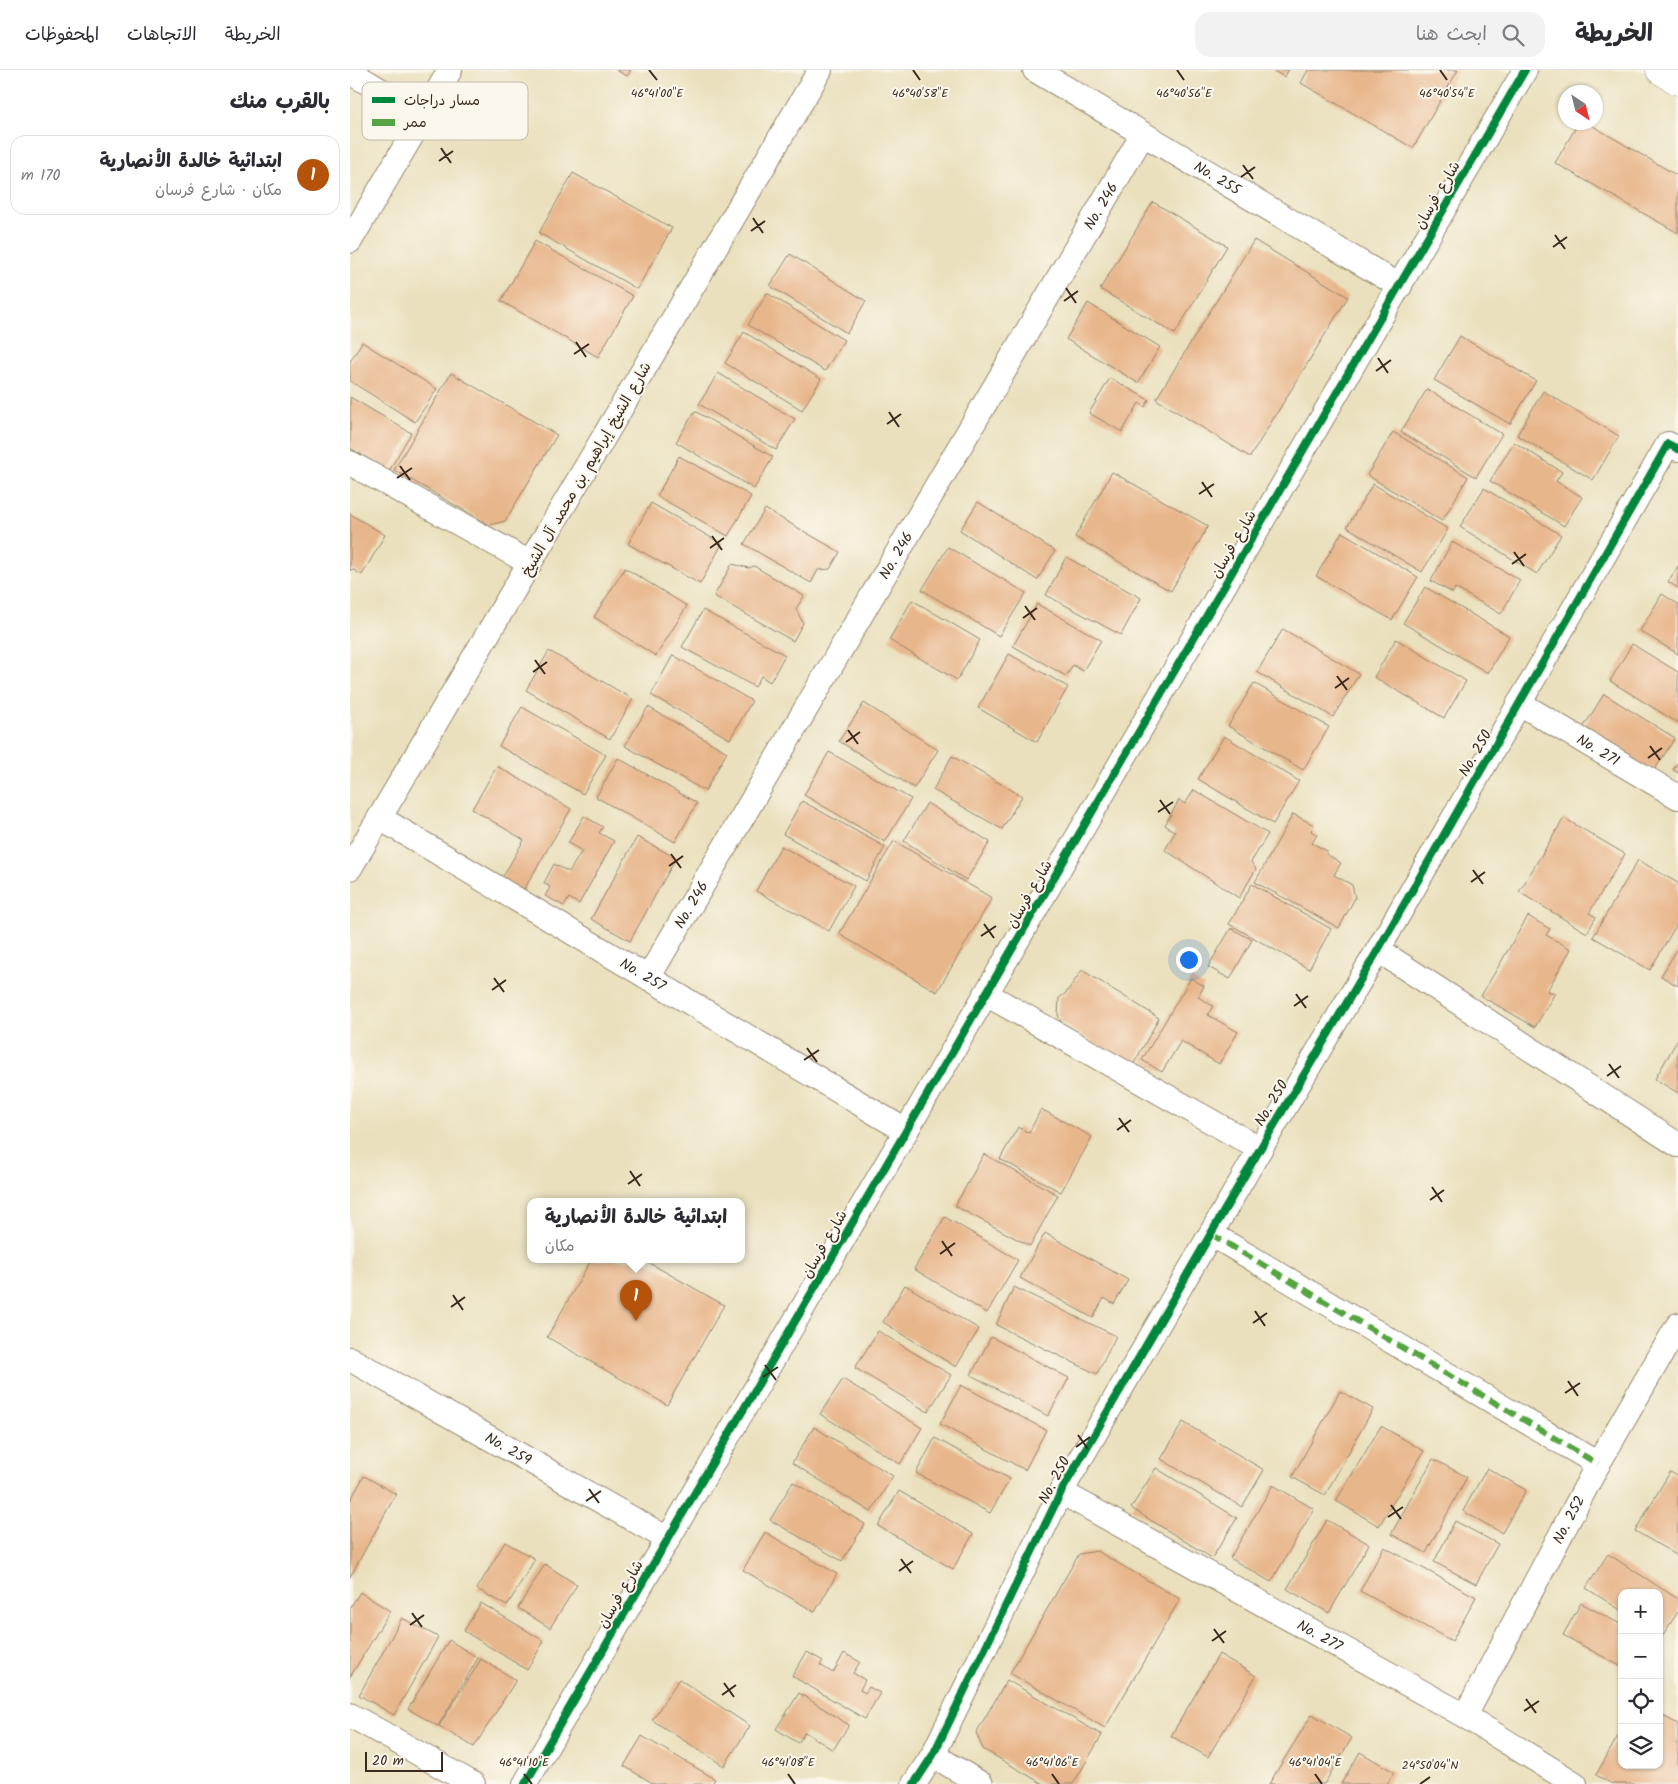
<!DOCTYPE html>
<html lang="ar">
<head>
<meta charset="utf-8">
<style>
  body { margin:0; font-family:Kalam,"Playpen Sans Arabic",sans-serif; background:#f2f2f3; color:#2b2b33; direction:rtl }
  .controls { position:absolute; right:15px; bottom:15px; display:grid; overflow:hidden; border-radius:10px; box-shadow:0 1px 4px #0004 }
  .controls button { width:45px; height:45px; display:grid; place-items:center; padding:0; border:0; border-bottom:1px solid #e1e1e2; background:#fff; color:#2b2b33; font:25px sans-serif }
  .compass { position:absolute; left:1208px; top:15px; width:45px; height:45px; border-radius:50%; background:#fff; box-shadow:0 1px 4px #0004; rotate:145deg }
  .scale { position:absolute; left:15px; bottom:12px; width:78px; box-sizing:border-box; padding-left:5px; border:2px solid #3b2a1e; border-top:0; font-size:14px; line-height:18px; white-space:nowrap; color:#3b2a1e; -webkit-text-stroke:4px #fbf7ec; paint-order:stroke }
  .you { position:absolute; left:838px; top:889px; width:18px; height:18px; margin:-12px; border:4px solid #fff; border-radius:50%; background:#1a73e8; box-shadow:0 0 0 8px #1a73e833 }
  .badge { display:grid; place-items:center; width:32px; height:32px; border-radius:50%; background:#b45309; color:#fff; font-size:16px; font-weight:700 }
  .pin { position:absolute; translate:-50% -41px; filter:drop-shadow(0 1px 2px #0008) }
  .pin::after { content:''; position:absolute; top:26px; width:18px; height:15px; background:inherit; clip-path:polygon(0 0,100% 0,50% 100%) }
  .popup { position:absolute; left:177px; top:1128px; width:218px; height:65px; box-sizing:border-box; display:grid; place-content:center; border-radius:10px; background:#fff; filter:drop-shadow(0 1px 4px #0005); font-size:16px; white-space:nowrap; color:#7c7c81 }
  .popup b { font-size:19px; color:#2b2b33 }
  .popup::after { content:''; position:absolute; left:50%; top:100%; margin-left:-10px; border:10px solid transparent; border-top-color:#fff }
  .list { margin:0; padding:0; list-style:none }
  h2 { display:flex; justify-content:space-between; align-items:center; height:65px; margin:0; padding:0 20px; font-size:21px }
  h2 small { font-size:16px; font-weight:400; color:#7c7c81 }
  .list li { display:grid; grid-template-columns:32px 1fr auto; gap:15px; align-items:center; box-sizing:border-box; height:80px; margin:0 10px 10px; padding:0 10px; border:1px solid #e1e1e2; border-radius:15px }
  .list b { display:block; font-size:19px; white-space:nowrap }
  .list p { margin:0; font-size:16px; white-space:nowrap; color:#7c7c81 }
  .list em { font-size:16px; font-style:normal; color:#7c7c81 }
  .icon { flex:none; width:28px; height:28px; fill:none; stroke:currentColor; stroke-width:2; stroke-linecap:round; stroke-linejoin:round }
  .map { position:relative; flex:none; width:1328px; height:1714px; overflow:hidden; direction:ltr }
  header { display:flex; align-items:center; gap:30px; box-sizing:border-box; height:70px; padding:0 25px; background:#fff; border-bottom:1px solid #e1e1e2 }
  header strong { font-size:24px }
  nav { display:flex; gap:28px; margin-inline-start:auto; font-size:18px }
  .search { width:350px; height:45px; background:#f2f2f3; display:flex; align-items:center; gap:12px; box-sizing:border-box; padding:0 18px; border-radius:15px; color:#7c7c81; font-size:19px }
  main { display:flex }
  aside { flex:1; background:#fff }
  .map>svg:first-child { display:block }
</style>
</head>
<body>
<header>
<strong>الخريطة</strong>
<div class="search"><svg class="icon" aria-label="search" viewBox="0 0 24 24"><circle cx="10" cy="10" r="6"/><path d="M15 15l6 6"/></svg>ابحث هنا</div>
<nav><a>الخريطة</a><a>الاتجاهات</a><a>المحفوظات</a></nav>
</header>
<main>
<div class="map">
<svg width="1328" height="1714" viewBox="0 0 1328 1714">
  <rect width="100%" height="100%" fill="#fbf7ec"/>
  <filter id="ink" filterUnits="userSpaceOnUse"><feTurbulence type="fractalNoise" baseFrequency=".02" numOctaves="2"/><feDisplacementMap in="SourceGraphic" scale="10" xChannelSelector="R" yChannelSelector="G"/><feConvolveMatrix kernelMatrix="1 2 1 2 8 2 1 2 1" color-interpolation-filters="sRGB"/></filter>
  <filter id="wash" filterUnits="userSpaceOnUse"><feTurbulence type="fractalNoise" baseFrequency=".0096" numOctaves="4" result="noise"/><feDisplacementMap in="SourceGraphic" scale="20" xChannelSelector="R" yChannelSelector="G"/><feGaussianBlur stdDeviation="1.12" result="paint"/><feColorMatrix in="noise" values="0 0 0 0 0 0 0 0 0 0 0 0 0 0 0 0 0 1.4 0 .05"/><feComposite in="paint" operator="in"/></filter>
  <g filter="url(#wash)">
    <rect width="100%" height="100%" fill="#eae0bd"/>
    <g id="blocks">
      <path fill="#e8b68b" d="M 266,0 L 281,0 L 277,6 Z
        M 923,0 L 939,0 L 934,7 Z
        M 958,0 L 1108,0 L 1063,78 L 951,13 Z
        M 1229,52 L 1236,52 L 1328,106 L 1328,163 L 1205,93 Z
        M 223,103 L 322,158 L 287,219 L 189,163 Z
        M 803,132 L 877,176 L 825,264 L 750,219 Z
        M 904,170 L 998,227 L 900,387 L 806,329 Z
        M 185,171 L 283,226 L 248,287 L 151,231 Z
        M 440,184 L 516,231 L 497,263 L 420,216 Z
        M 417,223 L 494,270 L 475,301 L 398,255 Z
        M 738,233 L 810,277 L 788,313 L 716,269 Z
        M 394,262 L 471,309 L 452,340 L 375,293 Z
        M 1110,266 L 1186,311 L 1160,354 L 1084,310 Z
        M 12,272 L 87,319 L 65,352 L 0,311 L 0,292 Z
        M 101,303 L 207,365 L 155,451 L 140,455 L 44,400 Z
        M 368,303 L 445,349 L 426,380 L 349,334 Z
        M 760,308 L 799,330 L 795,337 L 789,333 L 772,362 L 739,343 Z
        M 1077,319 L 1152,364 L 1126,407 L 1051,362 Z
        M 1193,321 L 1269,366 L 1243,410 L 1167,365 Z
        M 0,327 L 61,363 L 39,401 L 0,378 Z
        M 345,341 L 423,387 L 404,419 L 326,372 Z
        M 1043,362 L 1118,407 L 1092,451 L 1017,405 Z
        M 1164,372 L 1212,402 L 1206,411 L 1232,427 L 1214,456 L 1140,411 Z
        M 329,386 L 401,426 L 378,466 L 307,426 Z
        M 762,402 L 858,456 L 821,521 L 725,467 Z
        M 1023,414 L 1098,459 L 1072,502 L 997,457 Z
        M 1134,418 L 1211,465 L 1187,504 L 1110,457 Z
        M 628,432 L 705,481 L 687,510 L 610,460 Z
        M 301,433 L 372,474 L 350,514 L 278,474 Z
        M 415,439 L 490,482 L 480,499 L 468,500 L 461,513 L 394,474 Z
        M 0,444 L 35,465 L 12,505 L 2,499 L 0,501 Z
        M 992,462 L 1068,507 L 1042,550 L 966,506 Z
        M 1102,472 L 1170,510 L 1151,544 L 1105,518 L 1103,523 L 1081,511 Z
        M 598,477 L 676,523 L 649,566 L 572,520 Z
        M 716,487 L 791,528 L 771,565 L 696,525 Z
        M 382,494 L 399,498 L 404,496 L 454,526 L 446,539 L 453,553 L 443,571 L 364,526 Z
        M 1328,496 L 1328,518 L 1318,512 Z
        M 275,498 L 337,536 L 306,586 L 244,547 Z
        M 1075,517 L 1159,566 L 1138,603 L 1053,553 Z
        M 1312,524 L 1328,534 L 1328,584 L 1290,561 Z
        M 562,530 L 630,570 L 607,610 L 539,570 Z
        M 687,534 L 751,570 L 733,601 L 723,595 L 716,606 L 663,576 Z
        M 353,540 L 435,585 L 420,612 L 411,606 L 405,617 L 332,577 Z
        M 933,559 L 1009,604 L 983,647 L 907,602 Z
        M 1046,569 L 1116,611 L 1094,648 L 1024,607 Z
        M 1282,574 L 1328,602 L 1328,653 L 1260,611 Z
        M 199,581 L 283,629 L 260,669 L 176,620 Z
        M 659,584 L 718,617 L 687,672 L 628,638 Z
        M 323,585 L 402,631 L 380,669 L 301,625 Z
        M 904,613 L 979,657 L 953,700 L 878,656 Z
        M 1254,624 L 1325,668 L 1302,704 L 1231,661 Z
        M 514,633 L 588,680 L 564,718 L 489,671 Z
        M 172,637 L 256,685 L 233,724 L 149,676 Z
        M 298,637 L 377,682 L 355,721 L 275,676 Z
        M 874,666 L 949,711 L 923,754 L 848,709 Z
        M 479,682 L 561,729 L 535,772 L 454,725 Z
        M 602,686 L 672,726 L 652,759 L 583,720 Z
        M 268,688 L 347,733 L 325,772 L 246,727 Z
        M 1328,692 L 1328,703 L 1323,700 Z
        M 147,696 L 221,739 L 172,823 L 151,810 L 174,770 L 122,739 Z
        M 844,720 L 918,764 L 901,792 L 906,799 L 889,828 L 815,780 L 825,762 L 815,755 L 829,730 L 835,734 Z
        M 452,731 L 535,777 L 516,811 L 433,764 Z
        M 577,733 L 640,772 L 616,810 L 554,771 Z
        M 943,744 L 964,755 L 961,761 L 967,765 L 962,773 L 977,781 L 976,784 L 991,793 L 984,805 L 1002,815 L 1005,828 L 989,858 L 905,812 Z
        M 234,746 L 253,757 L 249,763 L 264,771 L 229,834 L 219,828 L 214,836 L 195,826 L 200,817 L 194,813 L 204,794 L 219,802 L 232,781 L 218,773 Z
        M 1214,748 L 1275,784 L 1239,843 L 1246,847 L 1237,863 L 1169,822 Z
        M 287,767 L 326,788 L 280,871 L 241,849 Z
        M 544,771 L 642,828 L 587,922 L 489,864 Z
        M 431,776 L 504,816 L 479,861 L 406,821 Z
        M 1288,790 L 1328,813 L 1328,852 L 1300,900 L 1243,867 Z
        M 902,814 L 981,859 L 959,899 L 879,854 Z
        M 1178,846 L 1200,859 L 1196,865 L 1221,879 L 1197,921 L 1205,923 L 1185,957 L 1131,926 Z
        M 881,858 L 902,870 L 880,909 L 858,897 Z
        M 1328,878 L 1328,916 L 1311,906 Z
        M 732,900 L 809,948 L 782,997 L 711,952 L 708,945 L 709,928 L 716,923 Z
        M 841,908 L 854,916 L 848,927 L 863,936 L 858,945 L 888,962 L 869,994 L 831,971 L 812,1002 L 792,990 Z
        M 1328,969 L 1328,1023 L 1305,1009 Z
        M 691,1039 L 742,1067 L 711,1122 L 650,1089 L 668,1057 L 679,1063 Z
        M 634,1084 L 708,1125 L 680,1176 L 605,1136 Z
        M 595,1147 L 668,1190 L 637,1243 L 564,1199 Z
        M 695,1163 L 778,1210 L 764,1234 L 754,1228 L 743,1248 L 670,1208 Z
        M 241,1190 L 294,1190 L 374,1235 L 317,1335 L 197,1267 Z
        M 555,1215 L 629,1259 L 606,1297 L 533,1252 Z
        M 664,1217 L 766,1266 L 747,1304 L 646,1255 Z
        M 528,1261 L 601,1305 L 578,1342 L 505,1298 Z
        M 641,1267 L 719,1308 L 698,1346 L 621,1305 Z
        M 493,1309 L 572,1358 L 550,1394 L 470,1344 Z
        M 611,1315 L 696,1360 L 675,1400 L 590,1354 Z
        M 990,1321 L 1023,1339 L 975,1425 L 942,1407 Z
        M 833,1352 L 914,1400 L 892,1437 L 811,1389 Z
        M 1031,1356 L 1074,1381 L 1029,1456 L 986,1431 Z
        M 464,1357 L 543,1406 L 521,1442 L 442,1393 Z
        M 585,1368 L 660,1409 L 640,1443 L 566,1403 Z
        M 1083,1389 L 1117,1407 L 1076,1483 L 1041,1464 Z
        M 806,1398 L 887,1448 L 862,1488 L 781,1438 Z
        M 1137,1398 L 1176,1420 L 1152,1463 L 1113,1441 Z
        M 1320,1402 L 1328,1406 L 1328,1486 L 1285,1461 Z
        M 14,1406 L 46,1424 L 0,1507 L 0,1431 Z
        M 443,1412 L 515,1454 L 492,1491 L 420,1450 Z
        M 923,1415 L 964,1439 L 921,1512 L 880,1488 Z
        M 549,1421 L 623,1464 L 603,1499 L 528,1456 Z
        M 977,1450 L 1019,1474 L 979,1543 L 937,1519 Z
        M 1105,1451 L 1148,1474 L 1126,1514 L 1084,1492 Z
        M 415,1462 L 487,1504 L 465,1542 L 393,1500 Z
        M 155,1472 L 185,1489 L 157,1536 L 127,1519 Z
        M 1034,1477 L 1126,1527 L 1102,1571 L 1010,1521 Z
        M 747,1481 L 830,1529 L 755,1658 L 660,1603 L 729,1484 Z
        M 1258,1484 L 1328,1529 L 1328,1542 L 1312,1566 L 1309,1564 L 1309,1523 L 1272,1523 L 1272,1541 L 1236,1518 Z
        M 195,1494 L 227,1515 L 200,1558 L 168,1538 Z
        M 10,1522 L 40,1541 L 0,1607 L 0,1538 Z
        M 131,1533 L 194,1571 L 177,1600 L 114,1561 Z
        M 1231,1533 L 1272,1555 L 1272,1597 L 1213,1565 Z
        M 52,1548 L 88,1567 L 44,1645 L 9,1625 Z
        M 99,1570 L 128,1588 L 88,1656 L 58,1639 Z
        M 457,1582 L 473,1591 L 470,1595 L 483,1603 L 494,1583 L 510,1592 L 503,1603 L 515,1610 L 510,1620 L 515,1623 L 519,1617 L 530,1623 L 515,1649 L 442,1606 Z
        M 869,1584 L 906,1606 L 858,1687 L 821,1666 Z
        M 131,1589 L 166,1610 L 124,1677 L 89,1656 Z
        M 329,1609 L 400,1656 L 374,1696 L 302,1650 Z
        M 657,1610 L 752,1665 L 723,1714 L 693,1714 L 633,1679 L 626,1663 Z
        M 449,1623 L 499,1655 L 483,1680 L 455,1662 L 448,1673 L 426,1659 Z
        M 962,1644 L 1002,1668 L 974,1714 L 919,1714 Z
        M 1309,1644 L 1328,1654 L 1328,1712 L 1327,1714 L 1262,1714 L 1246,1705 L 1272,1659 L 1272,1695 L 1309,1695 Z
        M 292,1666 L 365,1709 L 362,1714 L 304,1714 L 274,1696 Z
        M 1010,1682 L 1044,1702 L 1037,1714 L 991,1714 Z"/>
    </g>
  </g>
  <g filter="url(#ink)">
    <use href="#blocks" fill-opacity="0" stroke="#92856e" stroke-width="1"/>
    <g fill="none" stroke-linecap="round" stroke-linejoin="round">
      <g stroke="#92856e" stroke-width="26">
        <g id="minor">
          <path id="s1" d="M 685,0 L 1050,216"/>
          <path d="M 0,2 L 73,46"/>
          <path d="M 0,171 L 100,0"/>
          <path d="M 0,393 L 180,493"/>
          <path id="s2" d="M 1169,633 L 1328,727"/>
          <path id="s3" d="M 30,748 L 556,1061"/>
          <path d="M 0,798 L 470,0"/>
          <path d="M 1028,880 L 1328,1075"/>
          <path id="s4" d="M 298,908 L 793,64"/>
          <path d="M 636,924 L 910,1079"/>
          <path d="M 861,1164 L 1248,1394"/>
          <path id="s5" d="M 0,1289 L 318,1469"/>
          <path id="s6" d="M 711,1422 L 1115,1646 L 1225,1714"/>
          <path d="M 0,1645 L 123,1714"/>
          <path id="s7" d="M 1115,1646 L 1248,1394 L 1328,1255"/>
          <path d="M 583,1685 L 631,1714"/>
          <path d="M 175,1714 L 1175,0"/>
          <path d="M 564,1714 L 583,1685 L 711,1422 L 910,1079 L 1028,880 L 1318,374 L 1328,379"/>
        </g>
      </g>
      <g stroke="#92856e" stroke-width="29">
        <path id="secondary" d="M 1310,0 L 1328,11"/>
      </g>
      <use href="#minor" stroke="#fff" stroke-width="24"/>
      <use href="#secondary" stroke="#fff" stroke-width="28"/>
      <path stroke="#54a441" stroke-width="6" stroke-dasharray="12 6" stroke-linecap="butt" d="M 861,1164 L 1248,1394"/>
      <g stroke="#fbf7ec" stroke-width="11">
        <path id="cycleway" d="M 175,1714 L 1175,0
          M 564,1714 L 583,1685 L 711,1422 L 910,1079 L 1028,880 L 1318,374 L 1328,379"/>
      </g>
      <use href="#cycleway" stroke="#00873e" stroke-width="8"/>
    </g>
  </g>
  <path fill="none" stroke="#3b2a1e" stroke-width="2" d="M 299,0 L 307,10M 563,0 L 570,10M 827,0 L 834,10M 1090,0 L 1097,10M 91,78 L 101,93M 89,91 L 103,81M 893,95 L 903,109M 891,107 L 905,97M 403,148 L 413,163M 401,161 L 415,151M 1205,165 L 1215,179M 1203,177 L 1217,167M 716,218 L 726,233M 714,231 L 728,221M 226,272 L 236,287M 224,284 L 239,274M 1028,288 L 1038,303M 1026,301 L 1041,290M 539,342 L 549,357M 537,354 L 551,344M 50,396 L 60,410M 47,408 L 62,398M 852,412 L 862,427M 849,424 L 864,414M 362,466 L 372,480M 360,478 L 374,468M 1164,482 L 1174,496M 1162,494 L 1176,484M 675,536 L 685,550M 673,548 L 687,538M 185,590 L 195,604M 183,602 L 197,592M 987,606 L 997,620M 985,618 L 999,608M 498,660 L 508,674M 496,672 L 510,662M 1300,676 L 1310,690M 1298,688 L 1312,678M 810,730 L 820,744M 808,742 L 823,732M 321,784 L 331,798M 319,796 L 333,786M 1123,800 L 1133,814M 1121,812 L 1135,802M 634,854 L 644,868M 631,866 L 646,856M 144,908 L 154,922M 142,920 L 156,910M 946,924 L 956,938M 944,936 L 958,926M 457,978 L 467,992M 454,990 L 469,980M 1259,994 L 1269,1008M 1257,1006 L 1271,996M 769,1048 L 779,1062M 767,1060 L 781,1050M 280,1101 L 290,1116M 278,1114 L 292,1104M 1082,1117 L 1092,1132M 1080,1130 L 1094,1120M 592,1171 L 602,1186M 590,1184 L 605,1173M 103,1225 L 113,1240M 101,1237 L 115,1227M 905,1241 L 915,1256M 903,1253 L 917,1243M 415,1295 L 426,1310M 413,1307 L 428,1297M 1218,1311 L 1228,1326M 1215,1323 L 1230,1313M 728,1365 L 738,1379M 726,1377 L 740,1367M 239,1419 L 249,1433M 236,1431 L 251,1421M 1041,1435 L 1051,1449M 1038,1447 L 1053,1437M 551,1489 L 561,1503M 549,1501 L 563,1491M 62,1543 L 72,1557M 60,1555 L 74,1545M 864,1559 L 874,1573M 862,1571 L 876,1561M 374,1613 L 384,1627M 372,1625 L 386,1615M 1176,1629 L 1186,1643M 1174,1641 L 1189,1631M 174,1704 L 182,1714M 438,1704 L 445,1714M 702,1704 L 709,1714M 965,1704 L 972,1714M 1070,1714 L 1080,1707"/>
  <g text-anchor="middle" stroke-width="4" stroke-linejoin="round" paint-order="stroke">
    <g font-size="15" fill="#3b2a1e" stroke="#fbf7ec">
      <text dy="5" stroke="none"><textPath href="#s1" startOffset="212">No. 255</textPath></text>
      <text transform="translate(1087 125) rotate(-60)" y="5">شارع فرسان</text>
      <text dy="5" stroke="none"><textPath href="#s4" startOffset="895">No. 246</textPath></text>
      <text transform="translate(236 399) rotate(-60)" y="5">شارع الشيخ إبراهيم بن محمد آل الشيخ</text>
      <text transform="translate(883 474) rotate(-60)" y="5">شارع فرسان</text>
      <text dy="5" stroke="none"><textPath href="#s4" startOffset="490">No. 246</textPath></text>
      <text dy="5" stroke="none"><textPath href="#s2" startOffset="92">No. 271</textPath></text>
      <text transform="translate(1125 683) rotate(-60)" y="5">No. 250</text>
      <text transform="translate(679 824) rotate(-60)" y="5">شارع فرسان</text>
      <text dy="5" stroke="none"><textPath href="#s4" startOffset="85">No. 246</textPath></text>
      <text dy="5" stroke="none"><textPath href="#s3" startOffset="306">No. 257</textPath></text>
      <text transform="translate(921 1033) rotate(-59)" y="5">No. 250</text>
      <text transform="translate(474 1174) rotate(-60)" y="5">شارع فرسان</text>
      <text dy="5" stroke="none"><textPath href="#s5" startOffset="182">No. 259</textPath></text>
      <text transform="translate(704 1410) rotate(-62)" y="5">No. 250</text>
      <text dy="5" stroke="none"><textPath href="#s7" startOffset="222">No. 252</textPath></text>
      <text transform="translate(270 1524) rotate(-60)" y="5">شارع فرسان</text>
      <text dy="5" stroke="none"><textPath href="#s6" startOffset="296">No. 277</textPath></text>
    </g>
  </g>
  <rect x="12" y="12" width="166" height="58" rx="8" fill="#fbf7ec" stroke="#c1baae" stroke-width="1"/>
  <rect x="22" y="27" width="23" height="6" fill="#00873e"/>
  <rect x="22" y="49" width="23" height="7" fill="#54a441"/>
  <g font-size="14" fill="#3b2a1e">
    <text x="54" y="35">مسار دراجات</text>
    <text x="54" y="57">ممر</text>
  </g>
  <g font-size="12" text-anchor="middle" fill="#3b2a1e" stroke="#fbf7ec" stroke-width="4" stroke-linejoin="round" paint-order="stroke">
    <text x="307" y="27">46°41'00"E</text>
    <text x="570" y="27">46°40'58"E</text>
    <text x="834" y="27">46°40'56"E</text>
    <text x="1097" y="27">46°40'54"E</text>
    <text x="174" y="1696">46°41'10"E</text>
    <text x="438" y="1696">46°41'08"E</text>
    <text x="702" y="1696">46°41'06"E</text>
    <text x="965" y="1696">46°41'04"E</text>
    <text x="1080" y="1699">24°50'04"N</text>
  </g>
</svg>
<div class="controls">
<button>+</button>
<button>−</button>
<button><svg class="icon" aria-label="locate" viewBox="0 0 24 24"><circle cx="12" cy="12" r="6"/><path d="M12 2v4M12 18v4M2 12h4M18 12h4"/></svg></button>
<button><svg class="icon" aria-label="layers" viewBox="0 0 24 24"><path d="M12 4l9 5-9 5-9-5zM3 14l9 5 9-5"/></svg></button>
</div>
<svg class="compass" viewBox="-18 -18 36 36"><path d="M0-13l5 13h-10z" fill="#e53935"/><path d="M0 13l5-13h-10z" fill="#7c7c81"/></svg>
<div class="scale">20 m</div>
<div class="you"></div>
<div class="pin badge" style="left:286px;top:1251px">1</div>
<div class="popup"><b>ابتدائية خالدة الأنصارية</b>مكان</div>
</div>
<aside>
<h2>بالقرب منك<small></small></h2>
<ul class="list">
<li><span class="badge">1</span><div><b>ابتدائية خالدة الأنصارية</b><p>مكان · شارع فرسان</p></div><em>170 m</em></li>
</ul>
</aside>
</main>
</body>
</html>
